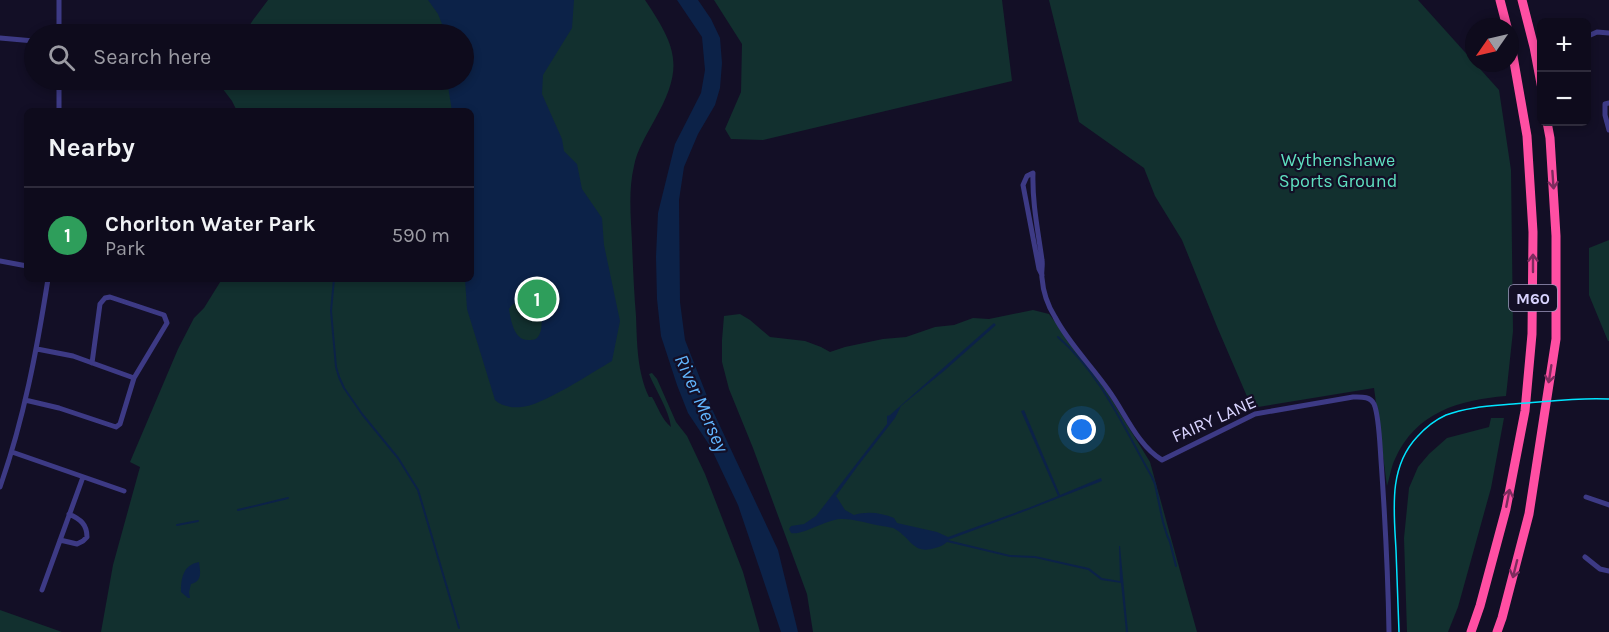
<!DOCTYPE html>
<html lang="en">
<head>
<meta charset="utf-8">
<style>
  body { margin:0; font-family:Karla,sans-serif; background:#1c1929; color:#f1f3f6 }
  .controls { position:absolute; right:18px; top:18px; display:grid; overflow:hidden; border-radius:9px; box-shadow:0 3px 9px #0003 }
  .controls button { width:54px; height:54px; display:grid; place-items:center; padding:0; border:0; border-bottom:2px solid #2e2b3b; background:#0e0b1c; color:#f1f3f6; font:30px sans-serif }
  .compass { position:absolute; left:1465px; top:18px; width:54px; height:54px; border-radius:50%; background:#0e0b1c; box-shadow:0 3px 9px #0003; rotate:236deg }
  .you { position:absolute; left:1082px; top:430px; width:21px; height:21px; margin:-15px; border:4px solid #fff; border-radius:50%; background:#1a73e8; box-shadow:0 0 0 9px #1a73e833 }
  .badge { display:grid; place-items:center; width:39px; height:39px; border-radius:50%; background:#00e5ff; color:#fff; font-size:20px; font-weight:700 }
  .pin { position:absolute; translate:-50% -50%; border:3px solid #fff; box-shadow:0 2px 6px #0006 }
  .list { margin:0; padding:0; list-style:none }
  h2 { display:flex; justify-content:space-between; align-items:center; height:78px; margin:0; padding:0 24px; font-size:26px }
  h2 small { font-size:20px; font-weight:400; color:#9b9ba3 }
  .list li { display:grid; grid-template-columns:39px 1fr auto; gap:18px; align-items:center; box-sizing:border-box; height:96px; padding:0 24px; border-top:2px solid #2e2b3b }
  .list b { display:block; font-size:22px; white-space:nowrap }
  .list p { margin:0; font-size:20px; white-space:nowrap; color:#9b9ba3 }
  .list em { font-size:20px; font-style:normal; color:#9b9ba3 }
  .icon { flex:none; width:33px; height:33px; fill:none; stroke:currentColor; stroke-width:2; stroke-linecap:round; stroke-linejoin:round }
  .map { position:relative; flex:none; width:1609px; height:632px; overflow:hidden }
  .search { position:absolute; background:#0e0b1c; box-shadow:0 3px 9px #0003; left:24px; top:24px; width:450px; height:66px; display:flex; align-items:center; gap:15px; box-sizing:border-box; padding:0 21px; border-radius:33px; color:#9b9ba3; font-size:22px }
  .panel { position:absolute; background:#0e0b1c; box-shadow:0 3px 9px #0003; left:24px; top:108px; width:450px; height:174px; border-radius:9px }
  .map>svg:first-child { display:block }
</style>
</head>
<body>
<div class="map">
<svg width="1609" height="632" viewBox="0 0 1609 632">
  <rect width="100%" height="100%" fill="#130f26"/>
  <path fill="#12302f" d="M 268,0 L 645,0 C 678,49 684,68 654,121 C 646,136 637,150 634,166 C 628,191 631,218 632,243 C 633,268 634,292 636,316 C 637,343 637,372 649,397 L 652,397 C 658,407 662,420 671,427 C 669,410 656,391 649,374 L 652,373 L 657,379 L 676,422 L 687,436 L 705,474 L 743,572 L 760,632 L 101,632 L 113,565 L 140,467 L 130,462 L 178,349 L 194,318 L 204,308 L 222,279 L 471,279 L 471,111 L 237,111 L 232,101 L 216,80 L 464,80 L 464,34 L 244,34 L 253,20 Z
    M 714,0 L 1002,0 L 1012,81 L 763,140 L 731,139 L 725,129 L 741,92 L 742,44 Z
    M 1049,0 L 1418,0 L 1499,90 L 1511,170 L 1513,331 L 1506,396 C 1459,400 1416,412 1395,459 C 1391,467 1390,477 1387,486 L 1374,388 L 1252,408 L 1218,329 L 1182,240 L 1155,196 L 1144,168 L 1079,122 Z
    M 1609,240 L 1609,341 L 1608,341 L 1589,295 L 1589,248 Z
    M 1033,310 L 1049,314 L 1104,387 L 1150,462 L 1197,632 L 813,632 L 807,594 L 753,448 L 729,389 L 722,362 L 722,340 L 724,316 L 740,314 L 750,320 L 770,337 L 805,341 L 821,347 L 830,352 L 845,347 L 883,339 L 906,337 L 935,327 L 954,325 L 973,318 L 989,319 Z
    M 1491,418 L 1504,418 L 1491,488 L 1458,607 L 1448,632 L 1407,632 L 1404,538 L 1409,488 L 1418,467 L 1429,454 L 1447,438 L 1489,427 Z
    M 0,610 L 62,632 L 0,632 Z"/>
  <path fill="#0c2248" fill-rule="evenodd" d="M 428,0 L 574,0 L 572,28 L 543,75 L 542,94 L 562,139 L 564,151 L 577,164 L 582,189 L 602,218 L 604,245 L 620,321 L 612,361 C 593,372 540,407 521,407 C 512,408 501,406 495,400 L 467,309 L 465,279 L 471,279 L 471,111 L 452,111 L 447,80 L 464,80 L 464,34 L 446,34 L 438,14 ZM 529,299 C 541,304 546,328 537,338 C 535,340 531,340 528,340 C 514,340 511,321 509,309 C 514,301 520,301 529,299 Z
    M 677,0 L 698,0 L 711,19 L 720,38 L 722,63 L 720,88 L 715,105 L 698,134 L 684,167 L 679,200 L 680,302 L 685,340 L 712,409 L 778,550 L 798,632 L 781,632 L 738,505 L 710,446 L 688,413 L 677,385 L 661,336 L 657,299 L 656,257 L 658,213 L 675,144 L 701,93 L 705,70 L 702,37 Z
    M 994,323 L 996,325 L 944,371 L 901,406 L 895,418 L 857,467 L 836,496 L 845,510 L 854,515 C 867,511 882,513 894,518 L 897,523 L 937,532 L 948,537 L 1028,508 L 1058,496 L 1021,411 L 1024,410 L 1060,495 L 1101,478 L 1102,481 L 1028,510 L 948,540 L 1010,555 L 1035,556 L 1089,568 L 1102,578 L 1120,581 L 1119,546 L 1120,546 L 1128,632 L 1126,632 L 1121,583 L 1101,580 L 1088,570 L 1035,558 L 1010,557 L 947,542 C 944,545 940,547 935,548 C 913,555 911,538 895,529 C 892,527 886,527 882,526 C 870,524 851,518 840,519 C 825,520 802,536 791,533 L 789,529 L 791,526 L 804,524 L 816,516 L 887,424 L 887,416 L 890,415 Z
    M 199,562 C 200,571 203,581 191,584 L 189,592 L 190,598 L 188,598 L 181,592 C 181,578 183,565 199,562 Z"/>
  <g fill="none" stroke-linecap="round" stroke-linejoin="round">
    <path stroke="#0c2248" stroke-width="2" d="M 334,279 L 331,311 L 336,367 L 339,377 L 344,388 L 362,414 L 398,458 L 418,490 L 459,628
      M 1058,337 C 1101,374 1124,428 1152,477 L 1155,484 L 1163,522 L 1167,535 L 1170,542 L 1176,566
      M 238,510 L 288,498
      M 177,525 L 198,521"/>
    <path stroke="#3d3a85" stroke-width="5" d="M 1563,21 L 1565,22
      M 59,34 L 59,0
      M 1586,37 L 1597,32 L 1609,33
      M 0,38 L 34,41
      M 1609,103 L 1605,104 L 1605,115 L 1609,130
      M 59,111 L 59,80
      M 0,261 L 27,266
      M 1042,275 L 1039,269 L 1023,185 L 1027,176 L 1033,173 C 1032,202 1038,231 1042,260 C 1043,266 1041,272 1042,278 C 1043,291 1048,306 1055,317 C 1069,344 1092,366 1109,391 C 1125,413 1138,446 1162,460 L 1255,414 L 1353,397 C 1361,397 1370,396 1374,404 C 1379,415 1380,447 1381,460 C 1385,517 1388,574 1389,632
      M 92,363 L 100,304 L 105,298 L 110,297 L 164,315 L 167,323 L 134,378
      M 25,400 L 59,408 L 116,427 L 120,424 L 134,378 L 73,356 L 37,349
      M 12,452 L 124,491
      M 0,487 C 24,419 37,349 48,279
      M 1586,497 L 1609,505
      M 60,540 L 77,544 L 83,541 L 87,537 C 87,524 80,519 69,514
      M 1585,557 L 1600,569 L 1609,571
      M 42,590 L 83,477"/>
    <path stroke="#ff4fa3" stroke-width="9" d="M 1500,0 L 1507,27
      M 1522,0 L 1534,47 L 1542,89
      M 1471,632 L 1480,606 L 1506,509 L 1525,411 L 1532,334 L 1533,232 L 1527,136 L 1510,39
      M 1497,632 L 1502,618 L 1529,514 L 1556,339 L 1556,236 L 1550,138 L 1547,122"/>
    <path stroke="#00e5ff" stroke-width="1.5" d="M 1399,632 C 1398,605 1397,577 1396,550 C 1394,511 1388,468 1417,437 C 1425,428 1435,420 1446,415 C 1467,407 1491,406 1513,404 C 1545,402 1577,397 1609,399"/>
  </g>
  <defs><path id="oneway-shaft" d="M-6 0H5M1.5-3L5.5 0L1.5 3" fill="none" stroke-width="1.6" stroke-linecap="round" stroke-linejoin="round" transform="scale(1.5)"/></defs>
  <g stroke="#7d2c5e">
    <use href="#oneway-shaft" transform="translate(1553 180) rotate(86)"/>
    <use href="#oneway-shaft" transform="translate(1533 263) rotate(-90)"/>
    <use href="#oneway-shaft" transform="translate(1550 374) rotate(99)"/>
    <use href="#oneway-shaft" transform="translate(1508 498) rotate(-79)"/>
    <use href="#oneway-shaft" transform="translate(1515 569) rotate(104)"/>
  </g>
  <g text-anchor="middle" stroke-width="4.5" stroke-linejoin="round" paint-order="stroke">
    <rect fill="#130f26" stroke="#9e99be" stroke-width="1.5" x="1509" y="285" width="48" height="26" rx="4.5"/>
    <g font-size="16" font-weight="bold" fill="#d9d4ff">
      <text x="1533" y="304">M60</text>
    </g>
    <g font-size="18" fill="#5fe0c0" stroke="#130f26">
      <text x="1338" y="166">Wythenshawe<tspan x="1338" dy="21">Sports Ground</tspan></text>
    </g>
    <g font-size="18" fill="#d9d4ff" stroke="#130f26">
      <text transform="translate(1214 419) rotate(-24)" y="6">FAIRY LANE</text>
    </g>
    <g font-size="20" font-style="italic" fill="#62b6ff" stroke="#130f26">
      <text transform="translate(702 403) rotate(66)" y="7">River Mersey</text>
    </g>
  </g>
</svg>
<div class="controls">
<button>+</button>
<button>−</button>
</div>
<svg class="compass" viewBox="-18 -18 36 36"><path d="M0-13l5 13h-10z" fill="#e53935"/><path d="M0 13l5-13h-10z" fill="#9b9ba3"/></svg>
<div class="you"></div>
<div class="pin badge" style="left:537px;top:299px;background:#2e9e5b">1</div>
<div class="search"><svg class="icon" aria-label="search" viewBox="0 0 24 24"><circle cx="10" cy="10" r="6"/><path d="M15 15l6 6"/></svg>Search here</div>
<section class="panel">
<h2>Nearby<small></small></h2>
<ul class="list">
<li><span class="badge" style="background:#2e9e5b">1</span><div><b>Chorlton Water Park</b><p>Park</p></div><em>590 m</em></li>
</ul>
</section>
</div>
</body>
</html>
